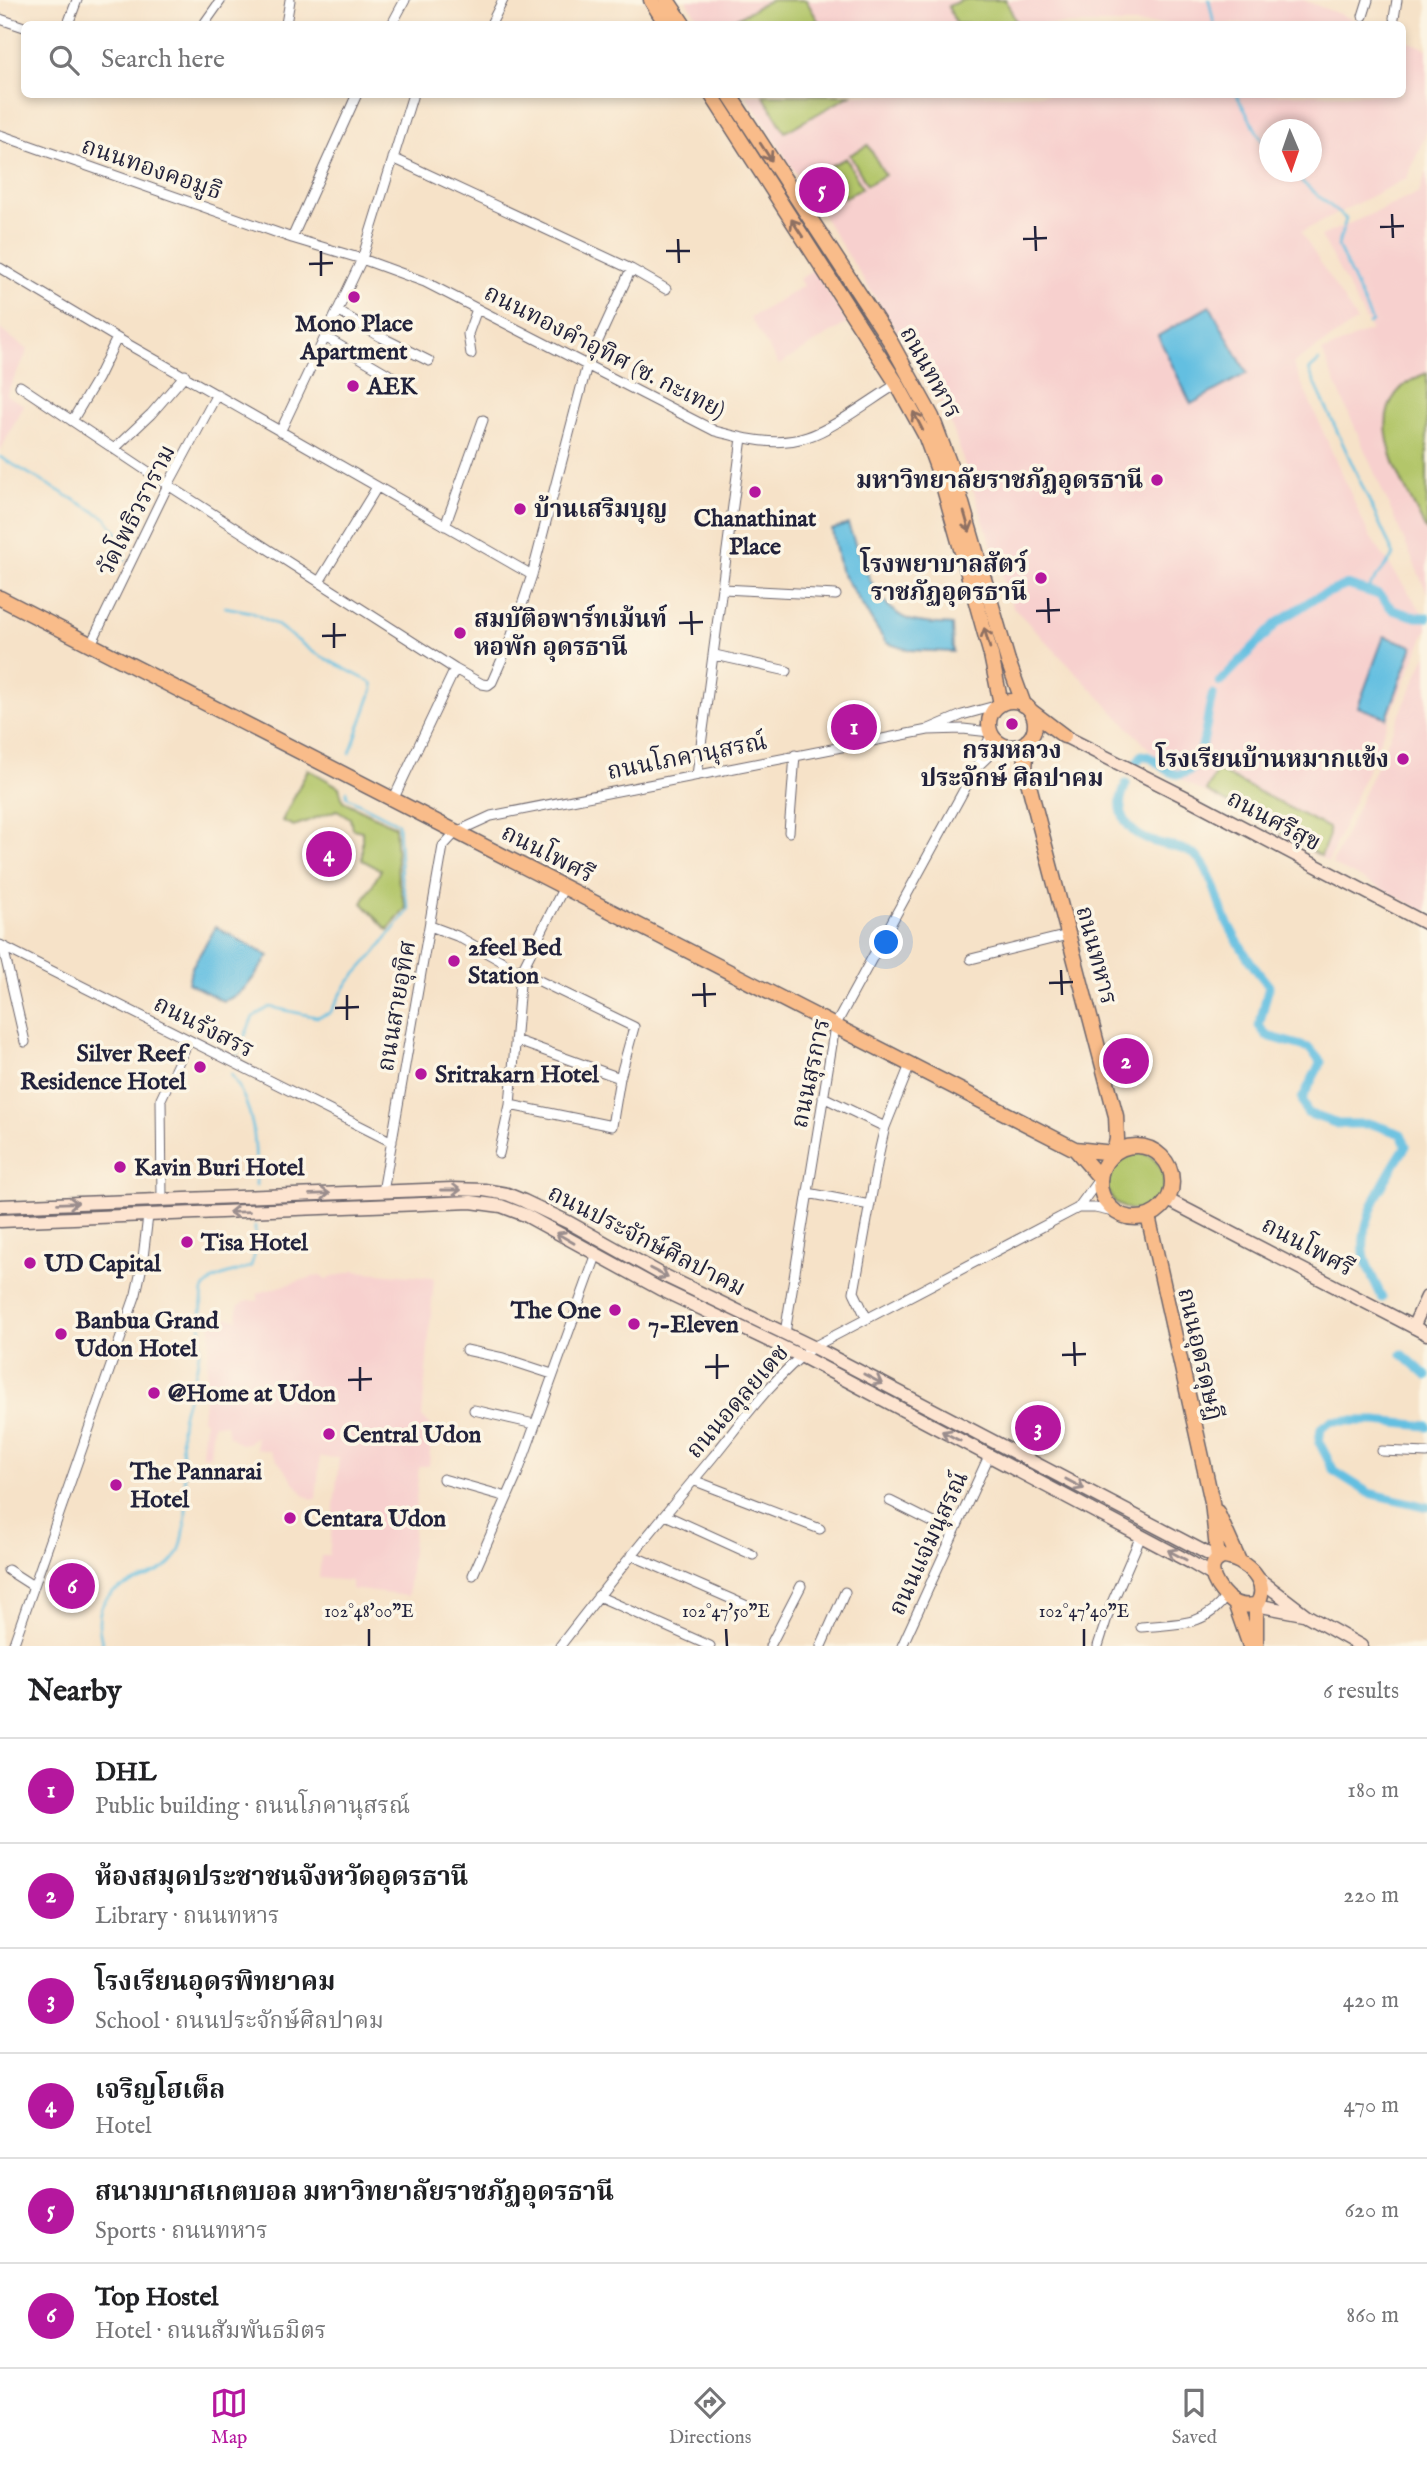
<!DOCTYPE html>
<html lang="en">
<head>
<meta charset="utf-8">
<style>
  body { margin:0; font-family:"IM FELL English","Noto Serif Thai",serif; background:#f6f6f6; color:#202124 }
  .compass { position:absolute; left:1259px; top:119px; width:63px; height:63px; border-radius:50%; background:#fff; box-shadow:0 4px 10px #0003; rotate:178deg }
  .you { position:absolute; left:887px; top:943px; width:24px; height:24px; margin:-18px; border:5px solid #fff; border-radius:50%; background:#1a73e8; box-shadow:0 0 0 10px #1a73e833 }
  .badge { display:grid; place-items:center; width:46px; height:46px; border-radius:50%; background:#b5179e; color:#fff; font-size:23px; font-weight:700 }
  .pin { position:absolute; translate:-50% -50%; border:4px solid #fff; box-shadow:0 2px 7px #0006 }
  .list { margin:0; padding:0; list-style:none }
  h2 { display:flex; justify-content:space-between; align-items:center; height:91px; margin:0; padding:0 28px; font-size:30px }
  h2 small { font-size:23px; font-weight:400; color:#757577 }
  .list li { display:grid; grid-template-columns:46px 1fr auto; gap:21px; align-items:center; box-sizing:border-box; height:105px; padding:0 28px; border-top:2px solid #e0e0e0 }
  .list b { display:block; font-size:26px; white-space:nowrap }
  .list p { margin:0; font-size:23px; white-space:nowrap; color:#757577 }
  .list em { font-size:23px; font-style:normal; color:#757577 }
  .icon { flex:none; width:38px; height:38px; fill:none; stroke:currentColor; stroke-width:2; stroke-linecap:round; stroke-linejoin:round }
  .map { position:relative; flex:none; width:1427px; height:1646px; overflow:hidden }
  .search { position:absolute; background:#fff; box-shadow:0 4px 10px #0003; left:21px; right:21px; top:21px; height:77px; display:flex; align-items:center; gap:18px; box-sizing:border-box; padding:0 24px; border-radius:10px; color:#757577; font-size:26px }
  .sheet { height:721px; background:#fff }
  nav { display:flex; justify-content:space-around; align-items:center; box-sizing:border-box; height:98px; border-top:2px solid #e0e0e0; background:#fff; font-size:19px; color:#757577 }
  nav a { display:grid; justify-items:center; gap:4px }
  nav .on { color:#b5179e }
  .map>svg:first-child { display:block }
</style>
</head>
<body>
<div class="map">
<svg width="1427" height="1646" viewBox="0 0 1427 1646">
  <rect width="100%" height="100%" fill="#fcf5e5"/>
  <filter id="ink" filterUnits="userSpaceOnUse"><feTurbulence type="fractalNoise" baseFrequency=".0143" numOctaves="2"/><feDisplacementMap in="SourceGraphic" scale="14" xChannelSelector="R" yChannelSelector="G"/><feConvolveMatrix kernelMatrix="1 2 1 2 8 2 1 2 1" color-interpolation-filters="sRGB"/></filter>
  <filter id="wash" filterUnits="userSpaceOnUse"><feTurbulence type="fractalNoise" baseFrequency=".00686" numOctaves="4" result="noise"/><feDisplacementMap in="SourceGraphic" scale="28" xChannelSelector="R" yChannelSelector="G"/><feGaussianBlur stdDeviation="1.57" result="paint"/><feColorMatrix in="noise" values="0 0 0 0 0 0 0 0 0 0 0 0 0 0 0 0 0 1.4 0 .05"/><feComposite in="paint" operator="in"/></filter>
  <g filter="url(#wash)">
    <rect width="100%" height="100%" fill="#f6e2c8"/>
    <path fill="#f7d0ce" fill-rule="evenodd" d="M 686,0 L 1303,0 L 1365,24 L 702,24 Z
      M 1403,39 L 1427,49 L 1427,131 L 1407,178 L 1301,232 L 1357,321 L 1293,364 L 1369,535 L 1427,619 L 1427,629 L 1328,862 L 1175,776 L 1012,606 L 946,409 L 746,95 L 1402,94 ZM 1270,130 L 1312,130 L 1312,172 L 1270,172 Z
      M 1427,170 L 1427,593 L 1322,352 L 1371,330 L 1321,236 L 1419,193 Z
      M 814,270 L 847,323 L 779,365 L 750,318 L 803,286 L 799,279 Z
      M 0,329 L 28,350 L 6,395 L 24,405 L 0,451 Z
      M 1427,654 L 1427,912 L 1332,864 Z
      M 354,1271 L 434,1278 L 422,1417 L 432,1427 L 429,1466 L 419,1466 L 408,1596 L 351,1589 L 351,1581 L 319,1578 L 321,1556 L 329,1556 L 339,1458 L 320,1457 L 316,1499 L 313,1499 L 305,1496 L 270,1451 L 256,1449 L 256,1436 L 248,1443 L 240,1444 L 229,1436 L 226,1424 L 213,1424 L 210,1456 L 202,1455 L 205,1420 L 202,1419 L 212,1317 L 232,1318 L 238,1320 L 237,1310 L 239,1305 L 249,1300 L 258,1301 L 258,1293 L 320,1275 L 326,1279 Z"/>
    <path fill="#b3c66a" stroke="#6a7452" stroke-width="2" d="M 770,0 L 806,0 L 820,24 L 726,24 Z
      M 962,0 L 1006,0 L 1016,22 L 1011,24 L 956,24 L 948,6 Z
      M 763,95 L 851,95 L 785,132 Z
      M 868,145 L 885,175 L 867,185 L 850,155 Z
      M 846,158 L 862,188 L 844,198 L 828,167 Z
      M 823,170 L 840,200 L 822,210 L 805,180 Z
      M 1427,373 L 1427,532 C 1404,483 1348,402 1427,373 Z
      M 308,769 L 339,787 L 343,801 L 395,826 L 398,879 L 406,908 L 388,930 L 362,903 L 381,870 L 362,860 L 362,831 L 352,829 L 350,818 L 337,810 L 294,826 L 282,821 Z
      M 1217,770 L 1328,828 L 1329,835 L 1321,856 L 1206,791 Z
      M1106 1181a29 29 0 1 1 58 0a29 29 0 1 1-58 0Z"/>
    <path fill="#63bfe1" stroke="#42708e" stroke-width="2" d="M 1210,306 L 1247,373 L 1191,404 L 1158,336 Z
      M 848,524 C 859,555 876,612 913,621 C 926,624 940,624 952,625 L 953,652 L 909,650 L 886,643 L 840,570 L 832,530 Z
      M 1384,636 L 1413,646 L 1387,718 L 1358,707 Z
      M 216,927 L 269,956 C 255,974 246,995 223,1001 L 188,983 L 192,967 Z"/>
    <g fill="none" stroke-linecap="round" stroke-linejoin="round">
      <path stroke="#63bfe1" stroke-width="2.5" d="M 1209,0 L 1214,24
        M 1236,94 L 1270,155
        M 1290,172 L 1346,219 L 1338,246 L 1372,322 L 1369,324
        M 1319,361 L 1309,370 L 1394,555 L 1366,591
        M 0,457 L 106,518 L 123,541 L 125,560
        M 225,607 L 251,612 L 277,625 L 313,652 L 372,683 L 373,689 L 350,753
        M 237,1054 L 253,1017 L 270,1007 L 317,1017 L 330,1013 L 347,984 L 374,954 L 409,910 L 401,877 L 398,823 L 347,797 L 347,791
        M 231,1074 C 256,1111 256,1143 256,1186
        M 103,1646 C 79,1566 167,1596 181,1546 C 193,1501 180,1470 181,1428 C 182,1406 193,1387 197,1366 C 202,1341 200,1316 203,1291 C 211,1274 236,1274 251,1266 L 255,1253 L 255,1226"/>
      <path stroke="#63bfe1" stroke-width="9" d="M 1220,682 L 1277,623 L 1315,598 L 1347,585 L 1379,595 L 1393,610 L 1416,617 L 1427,617
        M 1137,762 L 1142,755 C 1157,756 1164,776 1181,774 C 1207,770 1205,713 1213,694
        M 1126,784 C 1120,798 1118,806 1125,820 C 1141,851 1179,839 1199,859 C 1211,871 1218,902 1225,918 C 1238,944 1250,964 1269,986 L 1259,1026 L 1267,1036 L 1309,1048 L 1321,1062 L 1302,1099 L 1307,1113 L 1338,1124 L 1372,1124 L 1401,1134 L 1406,1146 C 1388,1174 1360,1218 1364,1252 C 1365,1267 1377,1284 1382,1298
        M 1402,1354 L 1427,1376
        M 1427,1426 L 1376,1421 L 1331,1421 L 1321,1428 L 1319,1442 L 1334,1471 L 1369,1493 L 1427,1507"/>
    </g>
  </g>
  <g filter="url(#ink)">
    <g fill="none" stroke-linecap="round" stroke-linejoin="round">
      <g stroke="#6c656c" stroke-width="11">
        <path id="street" d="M 1363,16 L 1368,0
          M 1394,18 L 1397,0
          M 0,19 L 24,27
          M 68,24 L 77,0
          M 204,24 L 221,0
          M 286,24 L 290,0
          M 392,24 L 405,0
          M 491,24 L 503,0
          M 0,135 L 292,238 L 362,259 L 425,282 L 715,431 C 745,439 777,447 807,437 C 833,429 872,399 897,384
          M 393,158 L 631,269 L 666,289
          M 292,238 L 357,94
          M 0,268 L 117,338 L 532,575
          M 338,311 L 379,336 L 429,361
          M 325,337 L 393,377
          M 471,354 L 468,334 L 477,309
          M 20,386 L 168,485 L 455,669 L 482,684 L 488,685 L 492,682 L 510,641 L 532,575 L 587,365 L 631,269
          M 72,421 L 97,379 L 117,338
          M 280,432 L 362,259 L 413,94
          M 114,449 L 151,414 L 185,375
          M 445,526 L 483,420
          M 319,582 L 377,487
          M 723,589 L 836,595
          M 91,644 L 168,485 L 217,394
          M 715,655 L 787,671
          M 929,729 L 962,715 L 999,705
          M 979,765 L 1001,744
          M 697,775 L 742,438
          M 393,800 L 455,669
          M 789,832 L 795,755
          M 430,926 L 457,936 L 521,972 L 634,1027 L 620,1078 L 612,1126 L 510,1105 L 499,1154
          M 0,945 L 392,1142
          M 3,947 L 25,1042
          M 971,959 L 1068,935
          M 515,1040 L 620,1078
          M 823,1097 L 885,1127
          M 510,1105 L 521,972 L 564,887
          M 383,1192 L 443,846 L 456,832 L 491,816 L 928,730 L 963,729 L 990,732
          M 808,1193 L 870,1205
          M 162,1200 L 161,1099 L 189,1040
          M 1078,1208 L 1095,1208 L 1118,1213
          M 867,1319 L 854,1292 L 880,1148 L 885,1127 L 910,1065
          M 785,1333 L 835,1026 L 976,768 L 991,735
          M 466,1350 L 503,1358 L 552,1374
          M 474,1410 L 534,1424
          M 1382,1451 L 1427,1453
          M 443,1479 L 507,1497
          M 693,1480 L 820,1529
          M 890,1501 L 954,1533
          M 665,1515 L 753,1555
          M 631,1555 L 745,1605
          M 8,1570 L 33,1586
          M 473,1575 L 517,1475 L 596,1256
          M 598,1596 L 710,1646
          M 1141,1627 C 1176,1623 1205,1628 1226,1596
          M 13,1646 L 136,1294 L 142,1266 L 148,1216
          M 560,1646 C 609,1582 660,1520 712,1458 C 743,1420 773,1377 813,1347 L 1078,1208 L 1100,1178
          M 770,1646 L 801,1586
          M 821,1646 L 845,1592
          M 902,1646 L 989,1456
          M 1098,1646 L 1111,1605 L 1141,1536"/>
      </g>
      <g stroke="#6c656c" stroke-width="15">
        <path id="secondary" d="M 1064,736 L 1193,801 L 1427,924
          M 1168,1200 L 1427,1334
          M 0,1206 L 452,1189 L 484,1190 L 507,1194 L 524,1201 L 568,1222 L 661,1274 L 813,1347 L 1218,1559
          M 0,1221 L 471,1202 L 501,1206 L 525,1215 L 660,1289 L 801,1356 L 1190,1562 L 1212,1575
          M 1413,1327 L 1427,1297
          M 1259,1579 L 1306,1615 L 1361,1646
          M 1256,1605 L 1303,1614"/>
      </g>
      <g stroke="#6c656c" stroke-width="17">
        <path id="primary" d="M 651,0 L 666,24
          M 667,0 L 683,24
          M 711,94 L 897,384 L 925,435 L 941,478 L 991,655 L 1001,704
          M 729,94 L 890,341 L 932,417 L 954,476 L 1008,661 L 1024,705
          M 0,598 L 1075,1149 L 1100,1178
          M989 724a23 23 0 1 1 46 0a23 23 0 1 1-46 0Z
          M 1031,711 L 1064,736
          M 1027,741 L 1025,770 L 1116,1116 L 1117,1139 L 1114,1153 L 1075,1149
          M1100 1182a36 36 0 1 1 72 0a36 36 0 1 1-72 0Z
          M 1148,1216 L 1212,1502 L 1218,1559
          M 1217,1512 L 1239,1561
          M 1223,1557 C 1245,1558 1273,1585 1256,1605 C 1248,1606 1240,1606 1233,1602 C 1219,1593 1200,1565 1223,1557 Z
          M 1235,1603 L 1250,1646
          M 1256,1605 L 1256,1646"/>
      </g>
      <use href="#street" stroke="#fff" stroke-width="9"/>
      <use href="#secondary" stroke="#fde4d0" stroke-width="12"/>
      <use href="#primary" stroke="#f9bc8a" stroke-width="14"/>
    </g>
    <defs><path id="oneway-shaft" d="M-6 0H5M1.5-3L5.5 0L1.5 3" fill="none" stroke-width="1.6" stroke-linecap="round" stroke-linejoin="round" transform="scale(1.75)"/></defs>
    <g stroke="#8e6f62">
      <use href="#oneway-shaft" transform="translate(766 152) rotate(57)"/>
      <use href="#oneway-shaft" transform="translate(797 228) rotate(-123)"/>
      <use href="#oneway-shaft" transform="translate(918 421) rotate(-117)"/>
      <use href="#oneway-shaft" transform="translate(967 522) rotate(74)"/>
      <use href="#oneway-shaft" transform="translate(987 638) rotate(-106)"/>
    </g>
    <g stroke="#9a8d8d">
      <use href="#oneway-shaft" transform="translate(451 1190)"/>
      <use href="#oneway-shaft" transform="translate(320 1194) rotate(-2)"/>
      <use href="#oneway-shaft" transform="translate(68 1203) rotate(-2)"/>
      <use href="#oneway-shaft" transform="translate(239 1212) rotate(178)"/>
      <use href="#oneway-shaft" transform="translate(565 1238) rotate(-150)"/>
      <use href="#oneway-shaft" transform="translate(659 1273) rotate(27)"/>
      <use href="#oneway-shaft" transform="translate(873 1379) rotate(28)"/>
      <use href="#oneway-shaft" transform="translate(951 1436) rotate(-152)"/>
      <use href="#oneway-shaft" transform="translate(1075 1484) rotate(28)"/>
      <use href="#oneway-shaft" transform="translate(1177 1555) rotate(-152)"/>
    </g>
  </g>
  <path fill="none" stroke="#22223b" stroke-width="2.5" d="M 1392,214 L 1393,238M 1035,226 L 1036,251M 1380,227 L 1404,226M 678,239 L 679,263M 1023,239 L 1047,238M 321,251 L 321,276M 666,251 L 690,251M 309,264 L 333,263M 1048,598 L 1049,623M 691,611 L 692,635M 1036,611 L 1060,610M 334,623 L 334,648M 679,623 L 703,622M 322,636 L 346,635M 1061,970 L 1062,995M 704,983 L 705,1007M 1049,983 L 1073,982M 347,995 L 347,1020M 692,995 L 716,994M 335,1008 L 359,1007M 1074,1342 L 1075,1366M 717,1354 L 717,1379M 1062,1355 L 1086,1354M 360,1367 L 360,1391M 705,1367 L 729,1366M 348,1380 L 372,1379M 369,1629 L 369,1646M 726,1629 L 727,1646M 1084,1629 L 1084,1646"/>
  <g fill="#b5179e" stroke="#fcf5e5" stroke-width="2.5">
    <circle cx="354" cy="297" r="7"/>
    <circle cx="353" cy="386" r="7"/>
    <circle cx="1157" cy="480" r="7"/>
    <circle cx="755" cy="492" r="7"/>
    <circle cx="520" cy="509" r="7"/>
    <circle cx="1041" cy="578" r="7"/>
    <circle cx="460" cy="633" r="7"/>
    <circle cx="1012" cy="724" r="7"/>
    <circle cx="1403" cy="759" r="7"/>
    <circle cx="454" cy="961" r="7"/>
    <circle cx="200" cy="1067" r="7"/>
    <circle cx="421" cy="1074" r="7"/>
    <circle cx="120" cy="1167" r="7"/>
    <circle cx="187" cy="1242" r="7"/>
    <circle cx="30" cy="1263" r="7"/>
    <circle cx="615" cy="1310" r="7"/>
    <circle cx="634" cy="1324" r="7"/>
    <circle cx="61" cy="1334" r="7"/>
    <circle cx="154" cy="1393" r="7"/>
    <circle cx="329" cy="1434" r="7"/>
    <circle cx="116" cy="1485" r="7"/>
    <circle cx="290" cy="1518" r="7"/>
  </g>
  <g text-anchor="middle" stroke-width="7" stroke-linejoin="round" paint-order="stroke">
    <g font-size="24" fill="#22223b" stroke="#fcf5e5">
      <text transform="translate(152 168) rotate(19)" y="8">ถนนทองคอมูธิ</text>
      <text transform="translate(605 351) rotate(27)" y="8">ถนนทองคำอุทิศ (ซ. กะเทย)</text>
      <text transform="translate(931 372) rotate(61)" y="8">ถนนทหาร</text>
      <text transform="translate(136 510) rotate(-63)" y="8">วัดโพธิวราราม</text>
      <text transform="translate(687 756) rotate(-11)" y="8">ถนนโภคานุสรณ์</text>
      <text transform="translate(1274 820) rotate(28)" y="8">ถนนศรีสุข</text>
      <text transform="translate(548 853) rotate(27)" y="8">ถนนโพศรี</text>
      <text transform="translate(1097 955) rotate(75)" y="8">ถนนทหาร</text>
      <text transform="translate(396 1006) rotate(-80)" y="8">ถนนสายอุทิศ</text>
      <text transform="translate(204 1026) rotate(27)" y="8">ถนนรังสรร</text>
      <text transform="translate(810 1073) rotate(-78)" y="8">ถนนสุรการ</text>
      <text transform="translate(647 1240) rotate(27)" y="8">ถนนประจักษ์ศิลปาคม</text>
      <text transform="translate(1308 1246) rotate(28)" y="8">ถนนโพศรี</text>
      <text transform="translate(1201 1354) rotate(77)" y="8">ถนนอุดรดุษฎี</text>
      <text transform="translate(737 1401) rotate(-49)" y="8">ถนนอดุลยเดช</text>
      <text transform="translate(928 1543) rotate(-65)" y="8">ถนนแจ่มนุสรณ์</text>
    </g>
    <g font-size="24" font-weight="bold" fill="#22223b" stroke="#fcf5e5" text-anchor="start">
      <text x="354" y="331" text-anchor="middle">Mono Place<tspan x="354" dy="28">Apartment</tspan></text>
      <text x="367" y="394">AEK</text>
      <text x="1143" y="488" text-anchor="end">มหาวิทยาลัยราชภัฏอุดรธานี</text>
      <text x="534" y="517">บ้านเสริมบุญ</text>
      <text x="755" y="526" text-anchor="middle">Chanathinat<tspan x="755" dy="28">Place</tspan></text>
      <text x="1027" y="572" text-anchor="end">โรงพยาบาลสัตว์<tspan x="1027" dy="28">ราชภัฏอุดรธานี</tspan></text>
      <text x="474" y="627">สมบัติอพาร์ทเม้นท์<tspan x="474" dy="28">หอพัก อุดรธานี</tspan></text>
      <text x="1012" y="758" text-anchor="middle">กรมหลวง<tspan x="1012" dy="28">ประจักษ์ ศิลปาคม</tspan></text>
      <text x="1389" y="767" text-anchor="end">โรงเรียนบ้านหมากแข้ง</text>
      <text x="468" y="955">2feel Bed<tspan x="468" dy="28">Station</tspan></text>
      <text x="186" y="1061" text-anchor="end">Silver Reef<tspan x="186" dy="28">Residence Hotel</tspan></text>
      <text x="435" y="1082">Sritrakarn Hotel</text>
      <text x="134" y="1175">Kavin Buri Hotel</text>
      <text x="201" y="1250">Tisa Hotel</text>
      <text x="44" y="1271">UD Capital</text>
      <text x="601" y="1318" text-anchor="end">The One</text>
      <text x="75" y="1328">Banbua Grand<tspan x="75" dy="28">Udon Hotel</tspan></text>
      <text x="648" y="1332">7-Eleven</text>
      <text x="168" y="1401">@Home at Udon</text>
      <text x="343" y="1442">Central Udon</text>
      <text x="130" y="1479">The Pannarai<tspan x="130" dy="28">Hotel</tspan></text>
      <text x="304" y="1526">Centara Udon</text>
    </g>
  </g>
  <g font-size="18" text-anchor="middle" fill="#22223b" stroke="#fcf5e5" stroke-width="7" stroke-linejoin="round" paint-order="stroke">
    <text x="369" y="1617">102°48'00"E</text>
    <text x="726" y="1617">102°47'50"E</text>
    <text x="1084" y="1617">102°47'40"E</text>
  </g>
</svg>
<svg class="compass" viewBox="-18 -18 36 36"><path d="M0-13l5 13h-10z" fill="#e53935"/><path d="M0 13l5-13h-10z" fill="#757577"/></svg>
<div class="you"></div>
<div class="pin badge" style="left:854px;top:727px">1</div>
<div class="pin badge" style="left:1126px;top:1061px">2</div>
<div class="pin badge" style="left:1038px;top:1428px">3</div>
<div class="pin badge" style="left:329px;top:854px">4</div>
<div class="pin badge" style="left:822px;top:190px">5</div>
<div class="pin badge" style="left:72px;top:1586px">6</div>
<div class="search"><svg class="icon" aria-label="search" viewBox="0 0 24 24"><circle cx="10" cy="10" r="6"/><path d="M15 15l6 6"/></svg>Search here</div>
</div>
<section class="sheet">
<h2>Nearby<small>6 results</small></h2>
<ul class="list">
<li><span class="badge">1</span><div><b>DHL</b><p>Public building · ถนนโภคานุสรณ์</p></div><em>180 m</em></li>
<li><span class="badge">2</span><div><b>ห้องสมุดประชาชนจังหวัดอุดรธานี</b><p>Library · ถนนทหาร</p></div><em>220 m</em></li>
<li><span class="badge">3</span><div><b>โรงเรียนอุดรพิทยาคม</b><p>School · ถนนประจักษ์ศิลปาคม</p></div><em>420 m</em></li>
<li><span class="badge">4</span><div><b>เจริญโฮเต็ล</b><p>Hotel</p></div><em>470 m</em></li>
<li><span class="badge">5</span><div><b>สนามบาสเกตบอล มหาวิทยาลัยราชภัฏอุดรธานี</b><p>Sports · ถนนทหาร</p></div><em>620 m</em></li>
<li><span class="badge">6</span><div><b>Top Hostel</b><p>Hotel · ถนนสัมพันธมิตร</p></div><em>860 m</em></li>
</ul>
</section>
<nav>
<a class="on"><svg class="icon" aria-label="map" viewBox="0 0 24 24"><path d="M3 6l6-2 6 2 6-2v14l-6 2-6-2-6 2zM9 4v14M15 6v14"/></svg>Map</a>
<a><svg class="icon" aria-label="directions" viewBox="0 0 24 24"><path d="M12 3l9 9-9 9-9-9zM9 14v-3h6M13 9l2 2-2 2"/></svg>Directions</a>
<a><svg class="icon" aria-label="saved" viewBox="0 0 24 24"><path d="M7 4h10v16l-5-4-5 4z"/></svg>Saved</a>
</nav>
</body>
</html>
